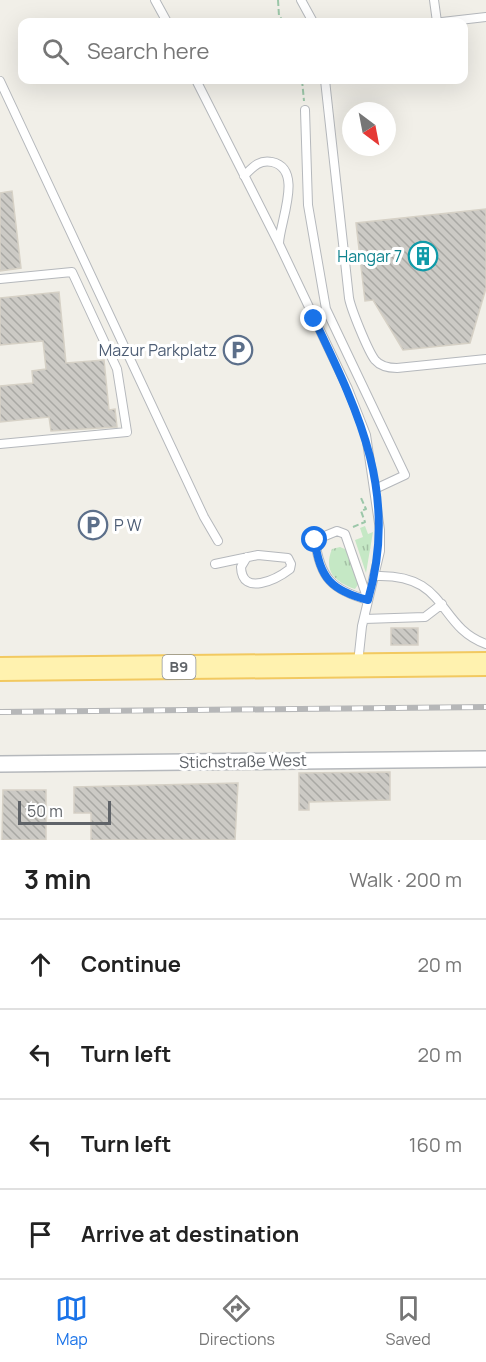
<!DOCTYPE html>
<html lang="en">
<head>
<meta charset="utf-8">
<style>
  body { margin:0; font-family:Manrope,sans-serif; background:#f2f2f2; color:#222 }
  .compass { position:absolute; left:342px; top:102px; width:54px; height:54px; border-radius:50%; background:#fff; box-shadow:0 6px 24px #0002; rotate:148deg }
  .scale { position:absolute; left:18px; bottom:15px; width:93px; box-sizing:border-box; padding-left:6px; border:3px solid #5f6368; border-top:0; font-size:16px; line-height:21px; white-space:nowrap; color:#5f6368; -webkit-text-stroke:4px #fff; paint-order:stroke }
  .stop { position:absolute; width:18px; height:18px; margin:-14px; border:4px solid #1a73e8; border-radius:50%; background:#fff }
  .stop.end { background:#1a73e8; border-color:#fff; box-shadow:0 2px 6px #0008 }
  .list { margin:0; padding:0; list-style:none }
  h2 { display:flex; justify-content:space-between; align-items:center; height:78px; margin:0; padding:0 24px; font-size:26px }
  h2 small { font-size:20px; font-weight:400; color:#767676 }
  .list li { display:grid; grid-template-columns:39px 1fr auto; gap:18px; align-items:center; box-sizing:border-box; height:90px; padding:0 24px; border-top:2px solid #e0e0e0 }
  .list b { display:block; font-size:22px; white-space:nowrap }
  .list em { font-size:20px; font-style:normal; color:#767676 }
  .icon { flex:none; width:33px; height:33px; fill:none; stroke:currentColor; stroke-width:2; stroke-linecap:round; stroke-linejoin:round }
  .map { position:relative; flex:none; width:486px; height:840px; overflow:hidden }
  .search { position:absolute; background:#fff; box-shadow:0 6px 24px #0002; left:18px; right:18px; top:18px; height:66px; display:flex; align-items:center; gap:15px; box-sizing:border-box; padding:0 21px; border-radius:12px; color:#767676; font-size:22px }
  .sheet { height:438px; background:#fff }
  nav { display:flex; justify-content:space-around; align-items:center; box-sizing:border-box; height:84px; border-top:2px solid #e0e0e0; background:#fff; font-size:16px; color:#767676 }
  nav a { display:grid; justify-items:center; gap:3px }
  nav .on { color:#1a73e8 }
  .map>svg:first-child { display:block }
</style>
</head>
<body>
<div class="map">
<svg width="486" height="840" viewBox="0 0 486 840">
  <defs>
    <pattern id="grass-tufts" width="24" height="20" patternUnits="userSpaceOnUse" patternTransform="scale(1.5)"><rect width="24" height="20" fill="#c5e8c5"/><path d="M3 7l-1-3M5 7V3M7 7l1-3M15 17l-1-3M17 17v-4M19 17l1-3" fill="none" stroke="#a3c0a4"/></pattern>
    <pattern id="building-back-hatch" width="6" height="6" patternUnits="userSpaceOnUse" patternTransform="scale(1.5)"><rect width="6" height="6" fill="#cccac5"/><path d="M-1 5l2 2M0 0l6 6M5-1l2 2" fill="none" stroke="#a9a8a4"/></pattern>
  </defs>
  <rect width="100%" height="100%" fill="#f1efe8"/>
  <path fill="url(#grass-tufts)" d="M 365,526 L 368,534 L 373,532 L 366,573 L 355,540 L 363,537 L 360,528 Z
    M 340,547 L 347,550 L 359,583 L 355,589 C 335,582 323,571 332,549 Z"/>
  <path fill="url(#building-back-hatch)" stroke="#d6d1c6" stroke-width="1.5" d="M 12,191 L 21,268 L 0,271 L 0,193 Z
    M 486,209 L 486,288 L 470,343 L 403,350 L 373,300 L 365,301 L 356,223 Z
    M 59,292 L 66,363 L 104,360 L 109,410 L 115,409 L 117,427 L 51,431 L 49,417 L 0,422 L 0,386 L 33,383 L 32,371 L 46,369 L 43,341 L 0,345 L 0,298 Z
    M 391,628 L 418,628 L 418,645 L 391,645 Z
    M 390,772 L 390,800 L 309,802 L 309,810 L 299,810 L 299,773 Z
    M 238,783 L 235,840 L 91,840 L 91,813 L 74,813 L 74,787 Z
    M 3,790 L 46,790 L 46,840 L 2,840 Z"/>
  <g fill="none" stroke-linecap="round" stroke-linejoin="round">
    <g stroke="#b5b8bc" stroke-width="10">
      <path id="lane" d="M 155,0 L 167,22
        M 301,0 L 313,22
        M 434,0 L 437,22
        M 442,22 L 486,17
        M 196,80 L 279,244 L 348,389 L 366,435 L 380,530 L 380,551 L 362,626 L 358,663
        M 325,80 L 349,298 C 351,309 368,351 375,360 C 381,367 390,368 397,368 L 486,359
        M 0,81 L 204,517 L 218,541
        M 305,110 L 308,205 L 326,309 L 405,475 L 375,489
        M 244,176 C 252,168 259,159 272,162 C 304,169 280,221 279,243
        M 0,279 L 72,272 L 117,369 L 127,432 L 0,444
        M 337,531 L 345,534 L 368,600 C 332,590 320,578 315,540 Z
        M 215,564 L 258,555 L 288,558 L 291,564 L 290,569 C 277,579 242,597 241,567 L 247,557
        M 375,576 C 449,573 436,626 486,644
        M 364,619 L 425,617 L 442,604"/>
    </g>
    <g stroke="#b5b8bc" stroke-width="18">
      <path id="street" d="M 0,764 L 486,759"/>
    </g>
    <g stroke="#f2c960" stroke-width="26">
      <path id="primary" d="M 0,669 L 486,664"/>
    </g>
    <path stroke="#9cc7a9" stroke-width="2" stroke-dasharray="6 3" stroke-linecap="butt" d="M 278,0 L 279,16 L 284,22
      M 302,80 L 304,101
      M 353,527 L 365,522 L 361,511 L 366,509 L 361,498"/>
    <use href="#lane" stroke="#fff" stroke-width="8"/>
    <use href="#street" stroke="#fff" stroke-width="15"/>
    <use href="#primary" stroke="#fff2af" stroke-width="22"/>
    <g stroke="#b6b7b8" stroke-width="6">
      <path id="rail" d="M 0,712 L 486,707"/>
    </g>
    <use href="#rail" stroke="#fff" stroke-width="4" stroke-dasharray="11" stroke-linecap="butt"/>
  </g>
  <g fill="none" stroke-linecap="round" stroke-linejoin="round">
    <path stroke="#1a73e8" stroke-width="8" d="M 314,319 C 359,413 399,494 368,600 C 332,591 319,578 315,540"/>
  </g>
  <defs>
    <g id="building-ring" transform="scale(1.5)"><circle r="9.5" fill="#fff" stroke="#0f9aa8" stroke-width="1.5"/><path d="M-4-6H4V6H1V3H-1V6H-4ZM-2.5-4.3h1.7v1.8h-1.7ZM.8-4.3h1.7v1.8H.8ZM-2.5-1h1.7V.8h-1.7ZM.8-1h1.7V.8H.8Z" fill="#0f9aa8"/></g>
    <g id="parking-ring" transform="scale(1.5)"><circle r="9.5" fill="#fff" stroke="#5c6f8a" stroke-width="1.5"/><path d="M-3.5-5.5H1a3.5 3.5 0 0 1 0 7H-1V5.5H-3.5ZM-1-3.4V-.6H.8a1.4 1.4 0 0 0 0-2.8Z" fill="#5c6f8a"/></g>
  </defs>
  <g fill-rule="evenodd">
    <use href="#building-ring" x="423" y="256"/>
    <use href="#parking-ring" x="238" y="350"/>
    <use href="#parking-ring" x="93" y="525"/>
  </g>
  <g text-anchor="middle" stroke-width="6" stroke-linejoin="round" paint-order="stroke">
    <rect fill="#fff" stroke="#8f9295" stroke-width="1.5" x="162.5" y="655" width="33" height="24" rx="4.5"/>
    <g font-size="15" font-weight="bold" fill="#5f6368">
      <text x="179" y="672">B9</text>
    </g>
    <g font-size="16" fill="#0d838f" stroke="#fff" text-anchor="end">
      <text x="402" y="262">Hangar 7</text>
    </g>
    <g font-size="16" fill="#4e5e75" stroke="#fff" text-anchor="end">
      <text x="217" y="356">Mazur Parkplatz</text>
      <text x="114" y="531" text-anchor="start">P W</text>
    </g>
    <g font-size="16" fill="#5f6368" stroke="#fff">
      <text transform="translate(243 761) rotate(-1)" y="6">Stichstraße West</text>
    </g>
  </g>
</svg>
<svg class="compass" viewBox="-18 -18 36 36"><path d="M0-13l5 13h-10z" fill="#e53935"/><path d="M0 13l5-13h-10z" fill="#767676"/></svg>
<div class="scale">50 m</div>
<div class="stop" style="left:315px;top:540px"></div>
<div class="stop end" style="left:314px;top:319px"></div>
<div class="search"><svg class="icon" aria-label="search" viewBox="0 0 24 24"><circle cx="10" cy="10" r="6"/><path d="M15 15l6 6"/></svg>Search here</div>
</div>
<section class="sheet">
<h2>3 min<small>Walk · 200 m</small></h2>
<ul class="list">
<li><svg class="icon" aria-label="ahead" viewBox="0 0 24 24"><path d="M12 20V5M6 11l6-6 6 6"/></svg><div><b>Continue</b></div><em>20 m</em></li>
<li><svg class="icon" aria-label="left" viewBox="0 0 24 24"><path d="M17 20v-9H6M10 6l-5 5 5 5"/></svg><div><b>Turn left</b></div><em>20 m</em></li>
<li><svg class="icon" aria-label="left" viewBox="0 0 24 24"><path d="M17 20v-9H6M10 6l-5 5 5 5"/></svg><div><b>Turn left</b></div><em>160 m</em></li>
<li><svg class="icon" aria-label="arrive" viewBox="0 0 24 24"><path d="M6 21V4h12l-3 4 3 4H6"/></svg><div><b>Arrive at destination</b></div></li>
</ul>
</section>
<nav>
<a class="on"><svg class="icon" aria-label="map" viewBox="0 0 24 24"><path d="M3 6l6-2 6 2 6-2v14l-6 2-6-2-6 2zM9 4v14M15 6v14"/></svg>Map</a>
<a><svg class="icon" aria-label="directions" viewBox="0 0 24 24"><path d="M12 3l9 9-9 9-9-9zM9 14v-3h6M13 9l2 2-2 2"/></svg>Directions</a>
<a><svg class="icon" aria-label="saved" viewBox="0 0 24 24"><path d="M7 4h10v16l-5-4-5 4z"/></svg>Saved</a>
</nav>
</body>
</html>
